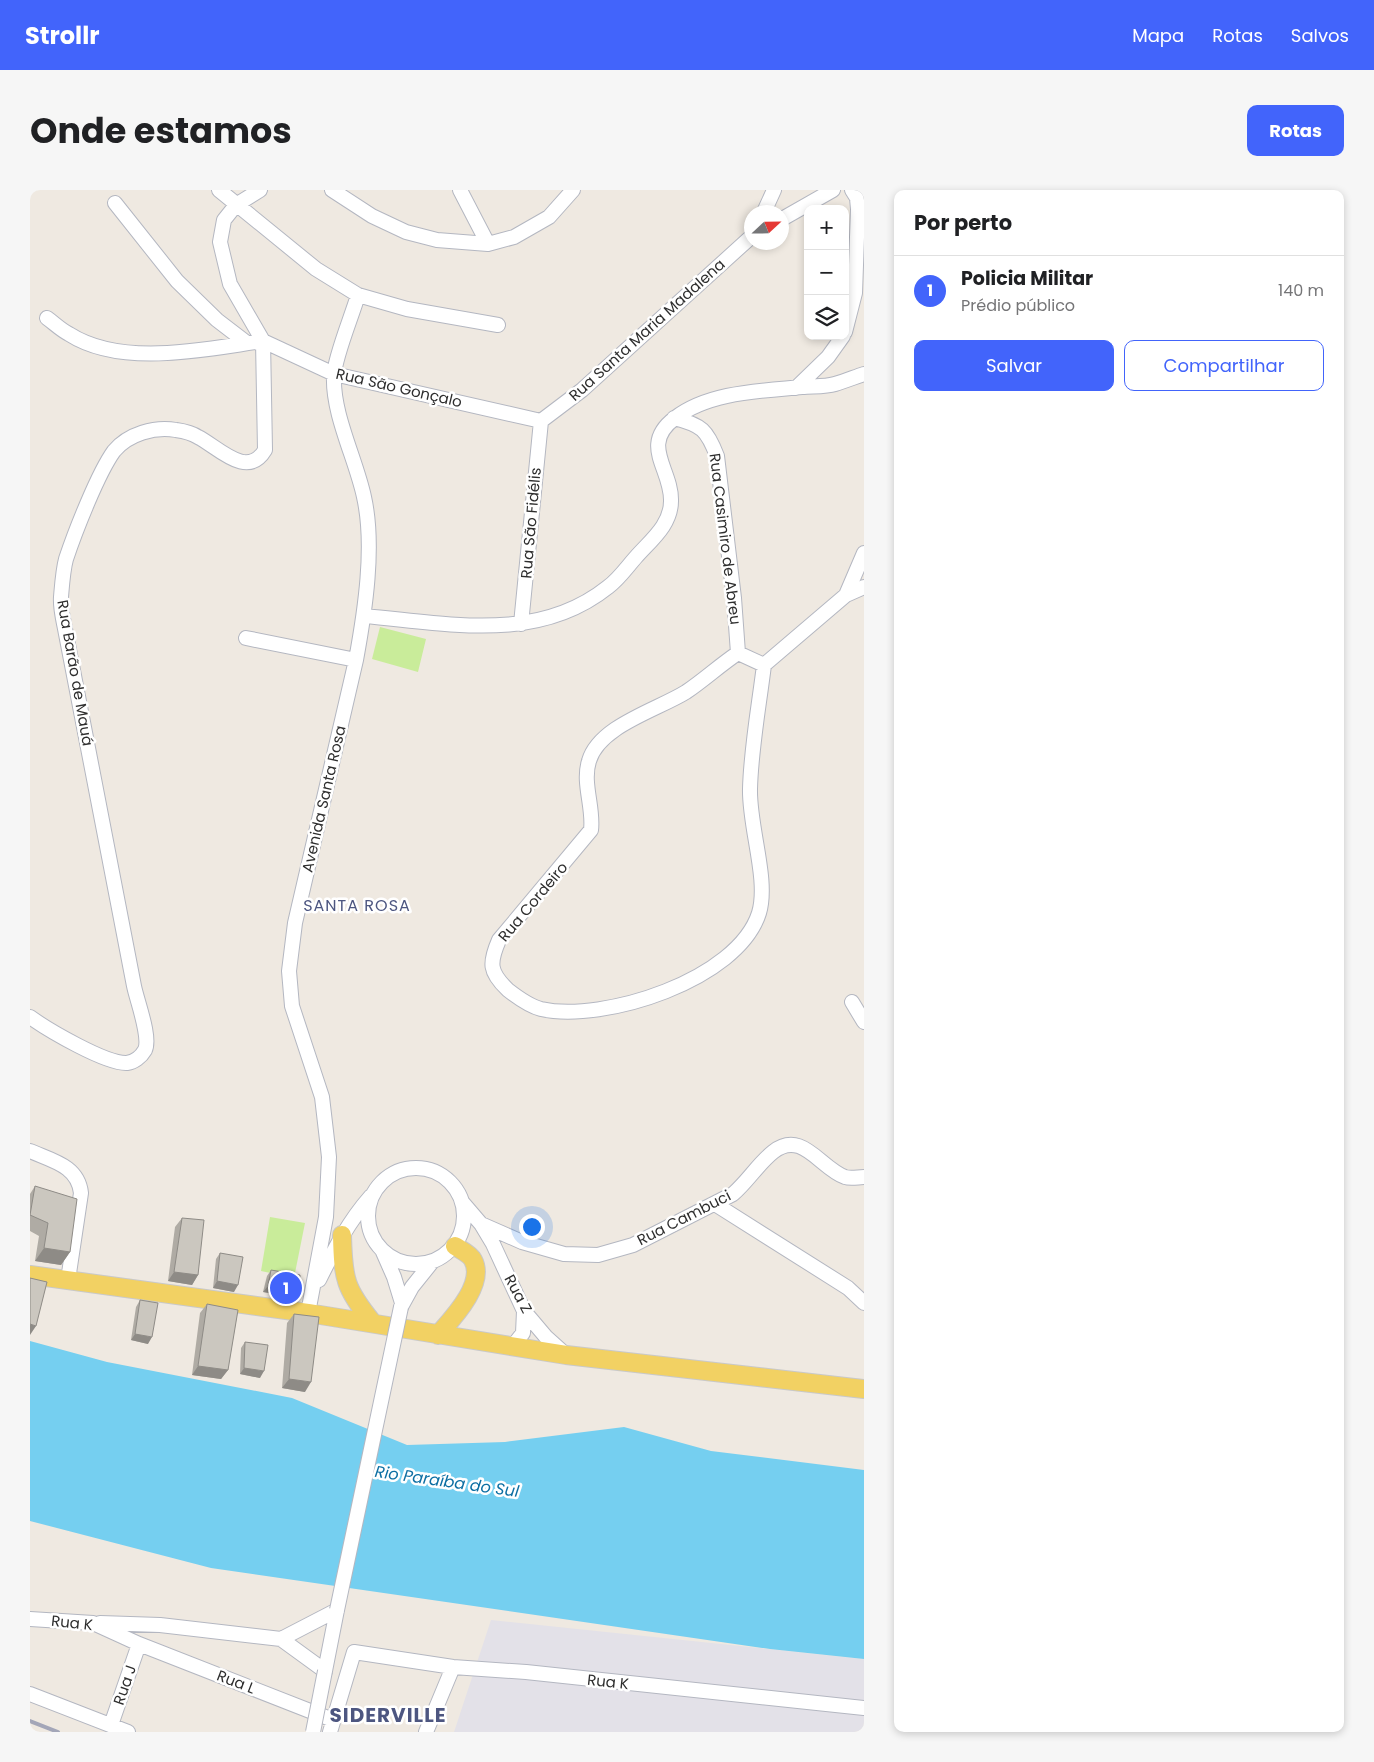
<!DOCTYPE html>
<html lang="pt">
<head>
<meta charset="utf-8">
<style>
  body { margin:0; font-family:Poppins,sans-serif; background:#f6f6f6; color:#202124 }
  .controls { position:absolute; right:15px; top:15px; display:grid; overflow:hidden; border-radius:10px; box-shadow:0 2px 8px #0003 }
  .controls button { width:45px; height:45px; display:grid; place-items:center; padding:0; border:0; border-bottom:1px solid #e0e0e0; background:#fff; color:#202124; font:25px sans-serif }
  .compass { position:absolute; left:714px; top:15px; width:45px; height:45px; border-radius:50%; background:#fff; box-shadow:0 2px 8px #0003; rotate:68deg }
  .you { position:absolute; left:501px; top:1036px; width:18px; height:18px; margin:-12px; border:4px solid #fff; border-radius:50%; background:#1a73e8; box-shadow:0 0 0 8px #1a73e833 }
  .badge { display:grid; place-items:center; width:32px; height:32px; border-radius:50%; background:#4264fb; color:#fff; font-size:16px; font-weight:700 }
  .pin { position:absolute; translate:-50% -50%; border:2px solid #fff; box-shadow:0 1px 5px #0006 }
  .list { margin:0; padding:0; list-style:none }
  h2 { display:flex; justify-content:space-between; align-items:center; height:65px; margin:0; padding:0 20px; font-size:21px }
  h2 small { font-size:16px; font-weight:400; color:#757577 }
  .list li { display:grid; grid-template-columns:32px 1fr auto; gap:15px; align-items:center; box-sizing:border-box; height:70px; padding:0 20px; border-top:1px solid #e0e0e0 }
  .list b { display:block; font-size:19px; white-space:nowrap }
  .list p { margin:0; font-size:16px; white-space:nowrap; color:#757577 }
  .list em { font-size:16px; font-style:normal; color:#757577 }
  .actions { display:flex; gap:10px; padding:15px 20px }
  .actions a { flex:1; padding:11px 0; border:1px solid #4264fb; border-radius:10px; text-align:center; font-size:18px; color:#4264fb }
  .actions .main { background:#4264fb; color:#fff }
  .icon { flex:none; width:28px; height:28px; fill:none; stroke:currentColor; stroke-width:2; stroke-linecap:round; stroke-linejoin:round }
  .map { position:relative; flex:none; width:834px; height:1542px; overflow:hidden; border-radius:10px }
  header { display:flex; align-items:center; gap:30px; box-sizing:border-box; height:70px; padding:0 25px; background:#4264fb; color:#fff }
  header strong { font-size:24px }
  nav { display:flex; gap:28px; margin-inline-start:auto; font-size:18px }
  .intro { display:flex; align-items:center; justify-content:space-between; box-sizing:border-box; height:120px; padding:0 30px }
  h1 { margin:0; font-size:35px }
  .button { padding:12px 22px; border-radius:10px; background:#4264fb; color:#fff; font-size:18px; font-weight:700 }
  main { display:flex; gap:30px; padding:0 30px }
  aside { flex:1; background:#fff; border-radius:10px; box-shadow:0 2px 8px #0003 }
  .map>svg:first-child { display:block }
</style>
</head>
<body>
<header>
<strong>Strollr</strong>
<nav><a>Mapa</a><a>Rotas</a><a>Salvos</a></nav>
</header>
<div class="intro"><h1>Onde estamos</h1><a class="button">Rotas</a></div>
<main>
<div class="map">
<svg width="834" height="1542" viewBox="0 0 834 1542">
  <rect width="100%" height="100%" fill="#efe9e1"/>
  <path fill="#e3e1e8" d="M 461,1430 L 834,1469 L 834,1542 L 424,1542 Z"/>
  <path fill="#c9ec9a" d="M 350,437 L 396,449 L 388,482 L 342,469 Z
    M 240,1027 L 275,1033 L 264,1088 L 231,1081 Z"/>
  <path fill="#75cff0" d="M 0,1151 L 77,1172 L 262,1208 L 377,1255 L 475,1252 L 594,1237 L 681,1261 L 834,1280 L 834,1469 L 740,1459 L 181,1378 L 0,1331 Z"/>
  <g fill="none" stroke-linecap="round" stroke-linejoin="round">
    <g stroke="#b4b7c1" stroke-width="16">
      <path id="minor" d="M 189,0 L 286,79 L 328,105 L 377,119 L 468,135
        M 302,0 L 342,26 L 376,42 L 407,50 L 458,54 L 484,47 L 519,27 L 543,0
        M 430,0 L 458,54
        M 85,13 L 147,91 L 187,130 L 217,153
        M 734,22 L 744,0
        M 752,29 L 803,0
        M 17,128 C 24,133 31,140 39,144 C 92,178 175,159 233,151
        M 815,142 L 825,103 L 828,19 L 827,8 L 822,0
        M 233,151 L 304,184 L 511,231
        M 766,198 L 798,167 L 813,146
        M 644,228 C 672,235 677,240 687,266 L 704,408 L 708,463
        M 511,231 L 552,200 L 722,46
        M 816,405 L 834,363
        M 334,426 C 417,433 507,454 578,397 C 589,389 597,377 606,367 C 621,350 641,335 641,311 C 642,279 609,255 645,228 C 679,202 730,201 772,197 C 783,196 795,197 805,194 C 815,191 825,187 834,184
        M 491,434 L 511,231
        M 216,448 L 326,470
        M 708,463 C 690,475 674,490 656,502 C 627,520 569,536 559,571 C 552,593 564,618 561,640 L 469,750 C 459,773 459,782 478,800 C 487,807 499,816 511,819 C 573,833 708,790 729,723 C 739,690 719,637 720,599 C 721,558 729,516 734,475 L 816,405 L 834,397
        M 708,463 L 734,475
        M 822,812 L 834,832
        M 0,827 C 18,840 76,874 97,873 C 104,872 111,867 115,860 C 121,847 107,811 104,796 L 36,444 C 34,432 30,419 31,407 C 32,395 33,380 36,369 C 45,342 68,283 84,261 C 98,244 125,236 146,240 C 153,241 162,243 168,247 C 188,257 217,290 235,260 L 233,151 L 200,94 L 190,52 L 194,30 L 206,15 L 230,0
        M 0,961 C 23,971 48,976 51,1003 L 38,1090
        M338 1026a48 48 0 1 1 96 0a48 48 0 1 1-96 0Z
        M 433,1013 L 451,1034 L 463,1054 L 494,1121 L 516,1147 L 536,1165
        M 685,1014 L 818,1098 L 834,1113
        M 451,1034 L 492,1052 L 534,1064 L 568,1065 L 603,1055 L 703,1004 C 718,991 728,974 743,962 C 772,939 790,978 815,987 C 821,989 828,987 834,987
        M 353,1062 L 364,1087 L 372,1113
        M 289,1090 C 304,1060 318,1032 341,1006
        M 371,1117 L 382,1097 L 402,1072
        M 278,1123 L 296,1027 L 299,967 L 292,907 L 262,816 L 259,781 L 265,733 L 326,470 C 335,421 345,356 334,307 C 326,269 302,224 304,185 C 305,166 322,126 328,105
        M 482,1157 L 493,1143 L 494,1121
        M 0,1429 L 63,1433 L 109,1454 L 303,1530
        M 70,1433 L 130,1435 L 251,1449 L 295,1481 L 307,1420
        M 251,1449 L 307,1420
        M 0,1504 L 98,1542
        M 81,1535 L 109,1454
        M 300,1542 L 324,1462 L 423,1477 L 496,1482 L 834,1518
        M 396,1542 L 423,1477"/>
    </g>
    <g stroke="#c9c9c9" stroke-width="20">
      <path id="major" d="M 312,1045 C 313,1089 315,1099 343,1133
        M 0,1085 L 278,1123 L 536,1165 L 834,1199
        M 408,1145 C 422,1129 456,1094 443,1070 C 440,1064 431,1060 425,1056"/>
    </g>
    <use href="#minor" stroke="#fff" stroke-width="14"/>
    <use href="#major" stroke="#f2d163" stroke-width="18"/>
    <path stroke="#a3a6b8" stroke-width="4" d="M 0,1531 L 28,1542"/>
    <g stroke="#b4b7c1" stroke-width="16" stroke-linecap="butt">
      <path id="minor-bridge" d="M 307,1420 L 371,1117
        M 283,1542 L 295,1481"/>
    </g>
    <use href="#minor-bridge" stroke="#fff" stroke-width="14"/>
  </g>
  <path fill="#afaba4" d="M 5,996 L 40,1062 L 31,1075 L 5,1071 L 9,1046 L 0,1041 L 0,1004 Z
    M 152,1028 L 168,1085 L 162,1095 L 138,1091 L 145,1037 Z
    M 190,1063 L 204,1102 L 183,1098 L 186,1069 Z
    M 241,1080 L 265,1107 L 233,1102 L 237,1086 Z
    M 110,1110 L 118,1154 L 101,1150 L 106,1117 Z
    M 177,1114 L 198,1180 L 191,1189 L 162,1185 L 170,1123 Z
    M 264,1124 L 275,1202 L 252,1198 L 257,1133 Z
    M 215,1152 L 230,1188 L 210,1184 L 211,1158 Z"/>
  <path fill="#8e8b86" d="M 14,1058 L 40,1062 L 31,1075 L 5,1071 Z
    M 144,1082 L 168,1085 L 162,1095 L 138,1091 Z
    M 187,1091 L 208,1095 L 204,1102 L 183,1098 Z
    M 238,1096 L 269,1101 L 265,1107 L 233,1102 Z
    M 0,1134 L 6,1136 L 0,1145 Z
    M 105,1144 L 122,1147 L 118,1154 L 101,1150 Z
    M 168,1176 L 198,1180 L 191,1189 L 162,1185 Z
    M 214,1178 L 234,1181 L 230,1188 L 210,1184 Z
    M 259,1189 L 281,1192 L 275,1202 L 252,1198 Z"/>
  <path fill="#cbc7bf" stroke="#8e8b86" d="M 5,996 L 47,1009 L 40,1062 L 14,1058 L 18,1033 L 0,1025 Z
    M 152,1028 L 174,1030 L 168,1085 L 144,1082 Z
    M 190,1063 L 213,1067 L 208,1095 L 187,1091 Z
    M 241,1080 L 270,1085 L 269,1101 L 238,1096 Z
    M 0,1088 L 17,1092 L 6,1136 L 0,1134 Z
    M 110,1110 L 128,1113 L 122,1147 L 105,1144 Z
    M 177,1114 L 208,1120 L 198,1180 L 168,1176 Z
    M 264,1124 L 289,1127 L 281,1192 L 259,1189 Z
    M 215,1152 L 238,1155 L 234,1181 L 214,1178 Z"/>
  <g text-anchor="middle" stroke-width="5" stroke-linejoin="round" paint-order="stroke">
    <g font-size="15" fill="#2e2e2e" stroke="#fff">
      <text transform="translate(617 140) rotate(-42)" y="5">Rua Santa Maria Madalena</text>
      <text transform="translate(369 198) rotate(13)" y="5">Rua São Gonçalo</text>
      <text transform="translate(501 333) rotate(-85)" y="5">Rua São Fidélis</text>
      <text transform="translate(695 349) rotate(83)" y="5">Rua Casimiro de Abreu</text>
      <text transform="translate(45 483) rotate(80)" y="5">Rua Barão de Mauá</text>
      <text transform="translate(294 609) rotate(-77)" y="5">Avenida Santa Rosa</text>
      <text transform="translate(503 712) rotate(-50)" y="5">Rua Cordeiro</text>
      <text transform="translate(654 1028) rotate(-27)" y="5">Rua Cambuci</text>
      <text transform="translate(488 1104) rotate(62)" y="5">Rua Z</text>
      <text transform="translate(42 1433) rotate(6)" y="5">Rua K</text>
      <text transform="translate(206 1492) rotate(21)" y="5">Rua L</text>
      <text transform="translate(578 1492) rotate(6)" y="5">Rua K</text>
      <text transform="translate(95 1495) rotate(-71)" y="5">Rua J</text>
    </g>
    <g font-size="16" letter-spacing="1" fill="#4d5680" stroke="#fff">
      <text x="327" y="721">SANTA ROSA</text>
    </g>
    <g font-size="16" font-style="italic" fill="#0d6fa3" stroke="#fff">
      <text transform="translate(417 1291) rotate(8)" y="6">Rio Paraíba do Sul</text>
    </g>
    <g font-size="20" font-weight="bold" letter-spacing="1" fill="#4d5680" stroke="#fff">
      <text x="358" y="1532">SIDERVILLE</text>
    </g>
  </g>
</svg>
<div class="controls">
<button>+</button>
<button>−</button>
<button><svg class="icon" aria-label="layers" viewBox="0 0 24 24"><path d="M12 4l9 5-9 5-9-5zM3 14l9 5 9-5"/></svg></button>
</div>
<svg class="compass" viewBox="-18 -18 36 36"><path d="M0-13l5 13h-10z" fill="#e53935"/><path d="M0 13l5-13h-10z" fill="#757577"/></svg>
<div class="you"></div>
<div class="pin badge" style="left:256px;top:1098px">1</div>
</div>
<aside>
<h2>Por perto<small></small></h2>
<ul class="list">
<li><span class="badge">1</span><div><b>Policia Militar</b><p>Prédio público</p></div><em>140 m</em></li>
</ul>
<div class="actions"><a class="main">Salvar</a><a>Compartilhar</a></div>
</aside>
</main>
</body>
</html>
